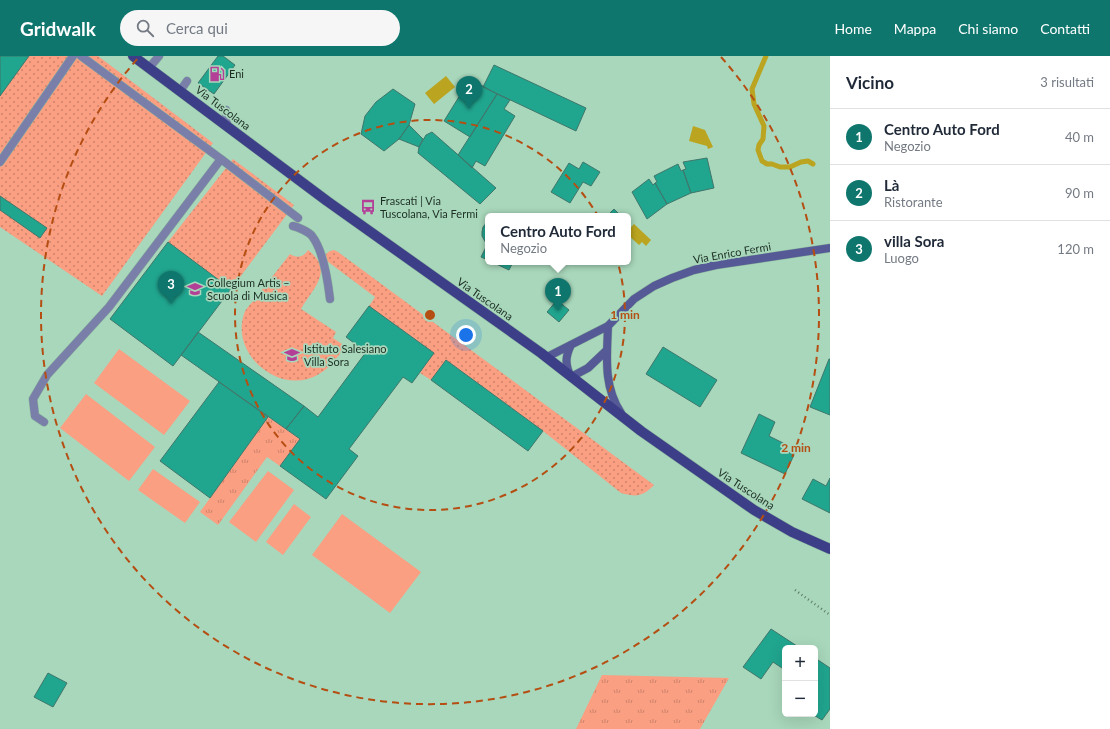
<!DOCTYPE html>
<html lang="it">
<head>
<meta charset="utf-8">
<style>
  body { margin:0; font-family:Lato,sans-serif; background:#f6f6f7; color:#1f2937 }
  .controls { position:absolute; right:12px; bottom:12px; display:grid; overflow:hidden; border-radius:6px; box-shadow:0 4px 16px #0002 }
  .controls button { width:36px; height:36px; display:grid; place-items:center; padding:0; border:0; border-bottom:1px solid #e0e1e3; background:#fff; color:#1f2937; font:20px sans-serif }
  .you { position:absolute; left:466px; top:279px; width:14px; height:14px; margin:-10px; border:3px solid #fff; border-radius:50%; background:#1a73e8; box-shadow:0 0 0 6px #1a73e833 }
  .badge { display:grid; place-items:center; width:26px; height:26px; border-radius:50%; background:#0f766e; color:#fff; font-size:13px; font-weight:700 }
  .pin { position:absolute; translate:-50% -33px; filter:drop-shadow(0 1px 2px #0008) }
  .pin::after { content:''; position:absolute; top:21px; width:14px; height:12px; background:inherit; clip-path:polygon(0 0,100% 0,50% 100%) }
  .popup { position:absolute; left:485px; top:157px; width:146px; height:52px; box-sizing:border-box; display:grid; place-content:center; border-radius:6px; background:#fff; filter:drop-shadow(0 1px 3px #0005); font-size:13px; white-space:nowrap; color:#747a83 }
  .popup b { font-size:15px; color:#1f2937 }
  .popup::after { content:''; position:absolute; left:50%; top:100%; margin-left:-8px; border:8px solid transparent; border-top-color:#fff }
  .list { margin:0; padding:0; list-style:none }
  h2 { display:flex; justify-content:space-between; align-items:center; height:52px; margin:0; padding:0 16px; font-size:17px }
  h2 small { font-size:13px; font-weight:400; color:#747a83 }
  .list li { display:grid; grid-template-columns:26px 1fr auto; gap:12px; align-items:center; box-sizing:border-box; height:56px; padding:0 16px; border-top:1px solid #e0e1e3 }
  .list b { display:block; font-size:15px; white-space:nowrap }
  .list p { margin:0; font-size:13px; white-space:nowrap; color:#747a83 }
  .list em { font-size:13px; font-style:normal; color:#747a83 }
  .icon { flex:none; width:22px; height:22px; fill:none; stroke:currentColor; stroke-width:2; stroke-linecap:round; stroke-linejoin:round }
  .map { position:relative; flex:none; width:830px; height:673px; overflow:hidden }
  header { display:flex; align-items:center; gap:24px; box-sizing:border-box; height:56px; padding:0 20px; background:#0f766e; color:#fff }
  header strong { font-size:19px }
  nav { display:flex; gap:22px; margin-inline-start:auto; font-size:14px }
  .search { width:280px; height:36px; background:#f6f6f7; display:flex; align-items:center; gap:10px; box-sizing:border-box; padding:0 14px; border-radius:22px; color:#747a83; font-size:15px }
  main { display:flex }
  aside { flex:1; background:#fff }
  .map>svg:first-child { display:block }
</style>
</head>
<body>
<header>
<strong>Gridwalk</strong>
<div class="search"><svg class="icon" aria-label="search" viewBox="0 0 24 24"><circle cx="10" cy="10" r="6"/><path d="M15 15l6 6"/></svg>Cerca qui</div>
<nav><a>Home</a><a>Mappa</a><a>Chi siamo</a><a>Contatti</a></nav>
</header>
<main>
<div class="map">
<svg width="830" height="673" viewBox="0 0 830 673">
  <defs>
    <pattern id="grass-tufts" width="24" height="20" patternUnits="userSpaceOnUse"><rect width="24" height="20" fill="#fb9f82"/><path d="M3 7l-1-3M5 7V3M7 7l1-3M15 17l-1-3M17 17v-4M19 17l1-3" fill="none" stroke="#cb826a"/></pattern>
    <pattern id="garden-dots" width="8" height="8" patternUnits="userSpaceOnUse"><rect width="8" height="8" fill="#fb9f82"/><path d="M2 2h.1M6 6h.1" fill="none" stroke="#cb826a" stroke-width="1.8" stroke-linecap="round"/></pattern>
  </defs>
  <rect width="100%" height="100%" fill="#a8d7bb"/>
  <path fill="url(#grass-tufts)" d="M 268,361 L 300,383 L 280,410 L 267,401 L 218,469 L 200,456 Z
    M 602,619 L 729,622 L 700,673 L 576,673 Z"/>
  <path fill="url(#garden-dots)" d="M 0,0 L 98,0 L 213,87 L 102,240 L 0,171 Z
    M 233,103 L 294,149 L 231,233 L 168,186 Z
    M 308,194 C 335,215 313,232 301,253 L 336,276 L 333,282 L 345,290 C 338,301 331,311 319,318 C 282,341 230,300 244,258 C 245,253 251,248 254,244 C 266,229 278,213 290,198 C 297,203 304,201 308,194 Z
    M 334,194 L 338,196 L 654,429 C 642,441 637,441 621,437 L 543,375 L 446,304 L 431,324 L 420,317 L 434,297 L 369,250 L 375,241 L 327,205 L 326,198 L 330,195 Z"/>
  <path fill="#fb9f82" d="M 119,293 L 190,345 L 164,379 L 94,327 Z
    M 86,338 L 155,391 L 129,425 L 60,372 Z
    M 153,413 L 200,446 L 185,467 L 138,434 Z
    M 268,415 L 294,434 L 256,486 L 229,466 Z
    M 294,448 L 311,461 L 283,499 L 266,486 Z
    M 342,458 L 421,516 L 390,557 L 312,499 Z"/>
  <path fill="#bba41f" d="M 446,20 L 455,31 L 434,48 L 425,37 Z
    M 693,70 L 705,74 L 713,91 L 708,93 L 707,90 L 689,85 Z
    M 634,168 L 651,184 L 646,190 L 642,186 L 639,189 L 628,179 L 628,174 Z"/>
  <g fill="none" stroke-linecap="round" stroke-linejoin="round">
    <path stroke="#bba41f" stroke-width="5" d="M 766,0 L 752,33 L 754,48 L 764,70 L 763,83 L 759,89 L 758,94 L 762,105 L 767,108 L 772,108 L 780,111 L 790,111 L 801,106 L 808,105 L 813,108"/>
  </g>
  <path fill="#20a58f" stroke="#3f776b" d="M 0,0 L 29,0 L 0,40 Z
    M 218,0 L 223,0 L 235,9 L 214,38 L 198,27 Z
    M 494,9 L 586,52 L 576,75 L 483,31 Z
    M 470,23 L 497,38 L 470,81 L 444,65 Z
    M 393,33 L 415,48 L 409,69 L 399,83 L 384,95 L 361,78 L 365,60 L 376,46 Z
    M 497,38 L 510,44 L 504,53 L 515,60 L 485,110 L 476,105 L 472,112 L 458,99 Z
    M 409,69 L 423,83 L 419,91 L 399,83 Z
    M 432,76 L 496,132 L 480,148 L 418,97 L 419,91 L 426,79 Z
    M 707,102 L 714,132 L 691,137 L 683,114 L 686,113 L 683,106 Z
    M 583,106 L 600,116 L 591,130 L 583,126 L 570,147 L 551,136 L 569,107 L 579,113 Z
    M 678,108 L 681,115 L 683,114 L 691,137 L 667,148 L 655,127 L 657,126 L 654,120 Z
    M 649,123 L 653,129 L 655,127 L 667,148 L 647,163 L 632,136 Z
    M 0,140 L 47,172 L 40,182 L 0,154 Z
    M 614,153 L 621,160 L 607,160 Z
    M 488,165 L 488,204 L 481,201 L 487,189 L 482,180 L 482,176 L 483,171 Z
    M 168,186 L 231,233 L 173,310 L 110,263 Z
    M 492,206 L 513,206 L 509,214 Z
    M 557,244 L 569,254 L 559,266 L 547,256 Z
    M 369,250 L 434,297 L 412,327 L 403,321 L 349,393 L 358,400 L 326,443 L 280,410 L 300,383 L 286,373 L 304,350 L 318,361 L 366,296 L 346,281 Z
    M 198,276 L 304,350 L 286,373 L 181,299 Z
    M 663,291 L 717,324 L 700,351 L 646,318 Z
    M 829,303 L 830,303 L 830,359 L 810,351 Z
    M 446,304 L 543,375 L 528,395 L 431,324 Z
    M 219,326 L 268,361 L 210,442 L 160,405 Z
    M 759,358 L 775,366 L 769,380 L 785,388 L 783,393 L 794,399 L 785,418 L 741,397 Z
    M 830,422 L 830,457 L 802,443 L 813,423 L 826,430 Z
    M 771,573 L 800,592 L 785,592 L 785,614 L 773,606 L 761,623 L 743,611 Z
    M 815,602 L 830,612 L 830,653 L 822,664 L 812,658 L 815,658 Z
    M 48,617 L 67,627 L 53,651 L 34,641 Z"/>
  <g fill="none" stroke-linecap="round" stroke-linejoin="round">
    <g stroke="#8cb59d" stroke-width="9">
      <path id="lane" d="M 81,0 L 221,103
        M 149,12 L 159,0
        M 180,35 L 187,25
        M 226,54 L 227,70
        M 0,106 L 73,0
        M 293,170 C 298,171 309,176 312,180 C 323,194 328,226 330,243
        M 44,366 L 35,360 L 33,343 L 47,319 L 109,251 L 221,103 L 298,162"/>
    </g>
    <g stroke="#8cb59d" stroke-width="9">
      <path id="secondary" d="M 608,270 C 607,300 603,330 621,357
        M 571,289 C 565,301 565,309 571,321 L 588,312 L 607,294
        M 547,301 L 608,270 L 634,243 L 654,230 L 672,222 L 694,214 L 716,209 L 830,192"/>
    </g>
    <g stroke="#8cb59d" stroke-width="11">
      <path id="primary" d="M 133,0 L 327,145 L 541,297 L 641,375 L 754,454 L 792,476 L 830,493"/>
    </g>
    <path stroke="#5d7c69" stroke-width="2.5" stroke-dasharray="1 3" stroke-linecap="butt" d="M 795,534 L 830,559"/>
    <use href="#lane" stroke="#7a7fa9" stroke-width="8"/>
    <use href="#secondary" stroke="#555a96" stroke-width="8"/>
    <use href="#primary" stroke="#3c3e88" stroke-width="10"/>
  </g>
  <g fill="none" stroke="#b54e12" stroke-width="2" stroke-dasharray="7 5">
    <circle cx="430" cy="259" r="195"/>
    <path d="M721 1A389 389 0 1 1 139 1"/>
  </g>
  <defs>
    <g id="fuel-bare" transform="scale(1.2)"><path d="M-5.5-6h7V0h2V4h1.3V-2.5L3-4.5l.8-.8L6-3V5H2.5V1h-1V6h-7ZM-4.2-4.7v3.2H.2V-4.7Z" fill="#b33f97" stroke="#a8d7bb" stroke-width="2.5" paint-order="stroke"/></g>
    <g id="bus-bare" transform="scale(1.2)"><path d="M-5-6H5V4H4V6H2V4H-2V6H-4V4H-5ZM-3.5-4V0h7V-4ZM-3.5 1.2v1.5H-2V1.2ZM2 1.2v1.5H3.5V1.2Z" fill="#b33f97" stroke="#a8d7bb" stroke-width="2.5" paint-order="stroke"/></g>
    <g id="school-bare" transform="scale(1.2)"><path d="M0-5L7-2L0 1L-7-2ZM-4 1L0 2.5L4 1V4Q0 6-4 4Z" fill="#b33f97" stroke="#a8d7bb" stroke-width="2.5" paint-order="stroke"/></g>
  </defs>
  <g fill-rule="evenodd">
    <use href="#fuel-bare" x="217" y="18"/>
    <use href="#bus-bare" x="368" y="151"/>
    <use href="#school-bare" x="195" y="233"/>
    <use href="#school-bare" x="292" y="299"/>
  </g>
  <g text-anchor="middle" stroke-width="3.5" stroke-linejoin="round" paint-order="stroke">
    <g font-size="11" fill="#1d2f24" stroke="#a8d7bb" text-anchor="start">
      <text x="229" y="22">Eni</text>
      <text x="380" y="149">Frascati | Via<tspan x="380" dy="13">Tuscolana, Via Fermi</tspan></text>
      <text x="207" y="231">Collegium Artis –<tspan x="207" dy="13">Scuola di Musica</tspan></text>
      <text x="304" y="297">Istituto Salesiano<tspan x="304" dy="13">Villa Sora</tspan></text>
    </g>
    <g font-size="11" fill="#1d2f24" stroke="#a8d7bb">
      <text transform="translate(223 52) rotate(37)" y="4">Via Tuscolana</text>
      <text transform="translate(732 197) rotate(-10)" y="4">Via Enrico Fermi</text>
      <text transform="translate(485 243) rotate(35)" y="4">Via Tuscolana</text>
      <text transform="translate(746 433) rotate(33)" y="4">Via Tuscolana</text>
    </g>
  </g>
  <circle cx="430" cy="259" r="6" fill="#b54e12" stroke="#a8d7bb" stroke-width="2"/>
  <g font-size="12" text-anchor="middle" font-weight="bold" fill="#b54e12" stroke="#a8d7bb" stroke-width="3.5" stroke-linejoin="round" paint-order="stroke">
    <text x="625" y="263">1 min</text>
    <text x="796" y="396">2 min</text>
  </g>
</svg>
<div class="controls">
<button>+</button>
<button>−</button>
</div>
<div class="you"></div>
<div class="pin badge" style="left:558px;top:255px">1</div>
<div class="popup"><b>Centro Auto Ford</b>Negozio</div>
<div class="pin badge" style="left:469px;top:53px">2</div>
<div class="pin badge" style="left:171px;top:248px">3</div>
</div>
<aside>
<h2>Vicino<small>3 risultati</small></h2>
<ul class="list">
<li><span class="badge">1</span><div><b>Centro Auto Ford</b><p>Negozio</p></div><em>40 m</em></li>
<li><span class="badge">2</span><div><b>Là</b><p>Ristorante</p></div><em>90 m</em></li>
<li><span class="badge">3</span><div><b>villa Sora</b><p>Luogo</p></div><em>120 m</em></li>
</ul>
</aside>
</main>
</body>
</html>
